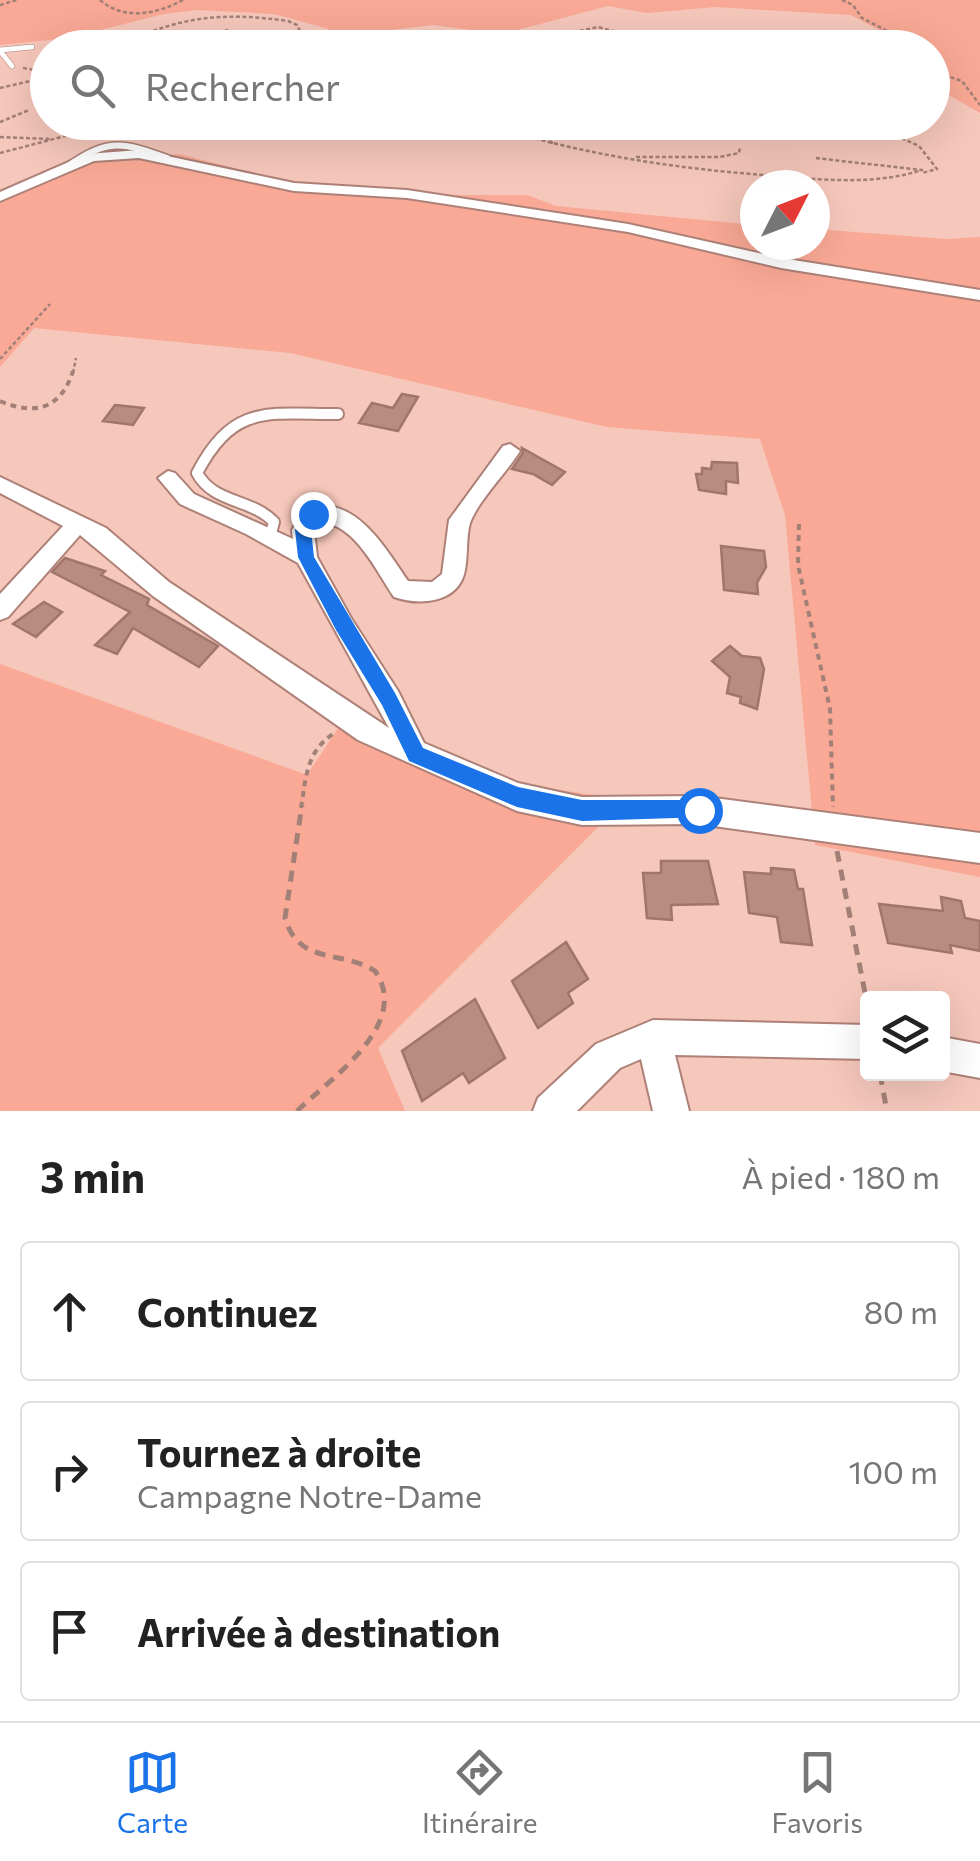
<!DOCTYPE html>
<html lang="fr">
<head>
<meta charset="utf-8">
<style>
  body { margin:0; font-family:Commissioner,sans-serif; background:#f6f6f6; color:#222 }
  .controls { position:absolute; right:30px; bottom:30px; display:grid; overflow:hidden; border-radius:10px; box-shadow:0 10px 40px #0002 }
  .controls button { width:90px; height:90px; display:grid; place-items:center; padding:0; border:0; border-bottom:2px solid #e0e0e0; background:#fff; color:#222; font:50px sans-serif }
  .compass { position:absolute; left:740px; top:170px; width:90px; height:90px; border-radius:50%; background:#fff; box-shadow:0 10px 40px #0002; rotate:48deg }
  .stop { position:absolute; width:30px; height:30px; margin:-22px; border:8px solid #1a73e8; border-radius:50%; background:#fff }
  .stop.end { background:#1a73e8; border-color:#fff; box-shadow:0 2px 10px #0008 }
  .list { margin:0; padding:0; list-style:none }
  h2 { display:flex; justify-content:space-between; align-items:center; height:130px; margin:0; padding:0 40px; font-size:42px }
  h2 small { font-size:32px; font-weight:400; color:#767676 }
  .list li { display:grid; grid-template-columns:65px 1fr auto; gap:30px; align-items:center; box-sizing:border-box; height:140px; margin:0 20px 20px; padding:0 20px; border:2px solid #e0e0e0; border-radius:10px }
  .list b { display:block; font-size:38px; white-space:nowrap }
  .list p { margin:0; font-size:32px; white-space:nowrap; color:#767676 }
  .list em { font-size:32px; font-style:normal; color:#767676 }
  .icon { flex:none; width:55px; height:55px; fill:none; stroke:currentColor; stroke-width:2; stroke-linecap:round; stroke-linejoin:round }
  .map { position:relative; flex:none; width:980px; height:1111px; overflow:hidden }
  .search { position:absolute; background:#fff; box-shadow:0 10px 40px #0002; left:30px; right:30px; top:30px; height:110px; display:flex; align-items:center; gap:25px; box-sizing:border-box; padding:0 35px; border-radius:55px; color:#767676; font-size:38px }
  .sheet { height:610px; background:#fff }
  nav { display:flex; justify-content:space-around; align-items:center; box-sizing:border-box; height:140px; border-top:2px solid #e0e0e0; background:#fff; font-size:28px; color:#767676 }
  nav a { display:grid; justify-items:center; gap:5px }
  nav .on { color:#1a73e8 }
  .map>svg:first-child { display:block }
</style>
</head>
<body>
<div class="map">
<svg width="980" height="1111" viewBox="0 0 980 1111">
  <rect width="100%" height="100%" fill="#f6c7bb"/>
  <path fill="#f9a995" d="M 0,0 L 980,0 L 980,113 L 933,86 L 932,48 L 894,47 L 877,29 L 851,15 L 715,7 L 647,13 L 608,6 L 502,34 L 433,25 L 332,37 L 329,29 L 274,14 L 197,10 L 164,14 L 68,38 L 0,45 Z
    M 180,154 L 283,181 L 456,195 L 527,195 L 556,206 L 755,225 L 755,245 L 815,245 L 815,229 L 946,239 L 980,237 L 980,877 L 815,845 L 785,515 L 760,439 L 607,427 L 290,353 L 34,328 L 0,367 L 0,191 L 57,165 Z
    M 0,664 L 307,775 L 351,709 L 434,758 L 526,785 L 620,799 L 605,820 L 378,1048 L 405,1111 L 0,1111 Z"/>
  <path fill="#b88c81" stroke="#a0766b" stroke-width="2.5" d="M 402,394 L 418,397 L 398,431 L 359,423 L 372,403 L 393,408 Z
    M 115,405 L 144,408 L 133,425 L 103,421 Z
    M 522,448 L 565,472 L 552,485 L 533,474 L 512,469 L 523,453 Z
    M 712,462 L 737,463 L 738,483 L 726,481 L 726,494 L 699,490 L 696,474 L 702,474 L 702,468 L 711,469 Z
    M 721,546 L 764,551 L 766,567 L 757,583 L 758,594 L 724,590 Z
    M 65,558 L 105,571 L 101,575 L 149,599 L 147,605 L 218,646 L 199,667 L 133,628 L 117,654 L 95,645 L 130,612 L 52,572 Z
    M 44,602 L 62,612 L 36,637 L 13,624 Z
    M 730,646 L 742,656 L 760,658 L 764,669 L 757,709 L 740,703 L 741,697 L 727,693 L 730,677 L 712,661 Z
    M 661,861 L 708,861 L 718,904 L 671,905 L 672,920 L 647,918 L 643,873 L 661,873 Z
    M 771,868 L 794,870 L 798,889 L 803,889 L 812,945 L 781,942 L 777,917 L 749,913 L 744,872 L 771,874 Z
    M 941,897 L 961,901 L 965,918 L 980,921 L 980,951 L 950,945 L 952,953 L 888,943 L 879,904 L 943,911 Z
    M 566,942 L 588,979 L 568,993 L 573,1003 L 538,1028 L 512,981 Z
    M 475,999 L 505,1058 L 469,1083 L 463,1073 L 422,1101 L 402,1051 Z"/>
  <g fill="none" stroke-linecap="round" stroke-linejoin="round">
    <g stroke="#ad8177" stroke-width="6">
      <path id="lane-far2" d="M 0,50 L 32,47
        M 0,51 L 12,66"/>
    </g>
    <g stroke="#ad8177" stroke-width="9">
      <path id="lane-far1" d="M 68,166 C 108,138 123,142 167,158"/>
    </g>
    <g stroke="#ad8177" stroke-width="14">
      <path id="lane" d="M 270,537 L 274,522 C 251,498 214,504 197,473 C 234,403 268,414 338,414"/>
    </g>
    <g stroke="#ad8177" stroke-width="4">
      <path id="street" d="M 139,150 L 294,183 L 407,190 L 628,224 L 781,258 L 980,290 L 980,300 L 781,268 L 628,232 L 407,198 L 294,191 L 139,158 L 94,161 L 0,201 L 0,192 L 87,154 Z
        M 510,444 L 520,451 C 507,472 478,501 470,523 C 466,537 468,555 465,570 C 459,603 420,606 394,597 C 376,571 355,523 319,522 L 314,530 L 317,557 L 351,618 L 398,691 L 424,743 L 518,783 L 582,797 L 699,796 L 980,833 L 980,863 L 699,824 L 582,825 L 517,811 L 358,740 L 153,596 L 80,535 L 8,617 L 0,620 L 0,594 L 63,526 L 0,493 L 0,477 L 106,528 L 169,582 L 389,728 L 298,563 L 246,534 L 180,504 L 158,478 L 168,471 L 175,473 L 194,494 L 293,539 L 292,530 L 305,508 C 355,493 385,548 408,581 L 432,582 L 442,574 L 449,520 L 503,446 Z
        M 653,1020 L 868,1025 L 868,1059 L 675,1055 L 689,1111 L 653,1111 L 641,1059 L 620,1068 L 577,1111 L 533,1111 L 538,1098 L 596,1044 Z
        M 942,1037 L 980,1044 L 980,1078 L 942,1071 Z"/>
    </g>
    <path stroke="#a38077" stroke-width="2.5" stroke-dasharray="4 2.5" stroke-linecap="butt" d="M 100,0 C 124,21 157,14 183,0
      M 842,0 L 853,5 L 862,18 L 891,33 L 896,48
      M 0,5 L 17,0
      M 123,43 C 184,16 222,12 288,21 L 297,25 L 306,43 L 315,45
      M 189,48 L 229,29
      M 270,48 L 346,48
      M 356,48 L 415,39 L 470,48
      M 497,48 L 598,27 L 617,32 L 595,48
      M 624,48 L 696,42
      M 768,48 L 784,48
      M 23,68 L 48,72
      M 932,71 L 962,81 L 980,105
      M 0,88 L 48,77
      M 0,122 L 29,110
      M 258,122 L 265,132
      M 479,122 C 577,154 675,169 778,176 C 826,180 876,185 922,170 L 815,158
      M 532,122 L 553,144
      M 866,122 L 919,146 L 937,169 L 922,173
      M 297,126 L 299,122
      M 0,137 L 51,139
      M 98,137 L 100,127 L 108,122
      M 0,153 L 100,127
      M 636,157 L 719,157 L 739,153 L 740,147
      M 0,359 L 50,304
      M 73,373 L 76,358"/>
    <path stroke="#a38077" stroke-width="4" stroke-dasharray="6 5" stroke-linecap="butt" d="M 0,401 C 35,416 61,409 73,371
      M 799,524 L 798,565 L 830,709 L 833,807
      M 301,808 C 306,778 306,752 333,734"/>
    <path stroke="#a38077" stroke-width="5" stroke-dasharray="11 8" stroke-linecap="butt" d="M 837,851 L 868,1008
      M 880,1074 L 887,1111
      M 297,1111 C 330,1079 412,1024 375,971 C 340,949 299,966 285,918 L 302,805"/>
    <use href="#lane-far2" stroke="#fff" stroke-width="5"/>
    <use href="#lane-far1" stroke="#fff" stroke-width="6"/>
    <use href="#lane" stroke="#fff" stroke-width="10"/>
    <use href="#street" fill="#fff" fill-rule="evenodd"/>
  </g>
  <path fill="#1a73e8" d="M 313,508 L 321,514 L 311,530 L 314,557 L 395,693 L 423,748 L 518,787 L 582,800 L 699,800 L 707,803 L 710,810 L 707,817 L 582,821 L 517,807 L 409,761 L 382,705 L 336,630 L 298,557 L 295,530 L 308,509 Z"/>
</svg>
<div class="controls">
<button><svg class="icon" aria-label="layers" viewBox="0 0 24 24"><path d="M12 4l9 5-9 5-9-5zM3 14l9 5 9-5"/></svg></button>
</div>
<svg class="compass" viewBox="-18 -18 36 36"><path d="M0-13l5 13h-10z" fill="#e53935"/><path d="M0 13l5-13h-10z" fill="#767676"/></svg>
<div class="stop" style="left:699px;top:810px"></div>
<div class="stop end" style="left:313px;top:514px"></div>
<div class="search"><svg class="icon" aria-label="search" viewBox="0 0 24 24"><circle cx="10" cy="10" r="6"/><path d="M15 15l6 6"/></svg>Rechercher</div>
</div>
<section class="sheet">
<h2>3 min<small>À pied · 180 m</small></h2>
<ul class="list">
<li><svg class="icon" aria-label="ahead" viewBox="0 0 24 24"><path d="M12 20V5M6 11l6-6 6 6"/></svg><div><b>Continuez</b></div><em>80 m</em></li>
<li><svg class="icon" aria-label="right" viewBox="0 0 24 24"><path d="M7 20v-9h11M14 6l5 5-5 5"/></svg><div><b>Tournez à droite</b><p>Campagne Notre-Dame</p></div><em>100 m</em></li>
<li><svg class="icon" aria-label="arrive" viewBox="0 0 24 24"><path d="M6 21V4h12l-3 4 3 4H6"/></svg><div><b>Arrivée à destination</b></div></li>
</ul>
</section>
<nav>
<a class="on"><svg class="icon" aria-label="map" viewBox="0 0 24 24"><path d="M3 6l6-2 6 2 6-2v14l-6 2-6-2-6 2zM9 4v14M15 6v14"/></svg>Carte</a>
<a><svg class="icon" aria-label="directions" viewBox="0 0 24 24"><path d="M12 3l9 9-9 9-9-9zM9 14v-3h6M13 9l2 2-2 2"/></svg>Itinéraire</a>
<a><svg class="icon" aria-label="saved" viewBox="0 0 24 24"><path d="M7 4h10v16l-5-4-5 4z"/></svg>Favoris</a>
</nav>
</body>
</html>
